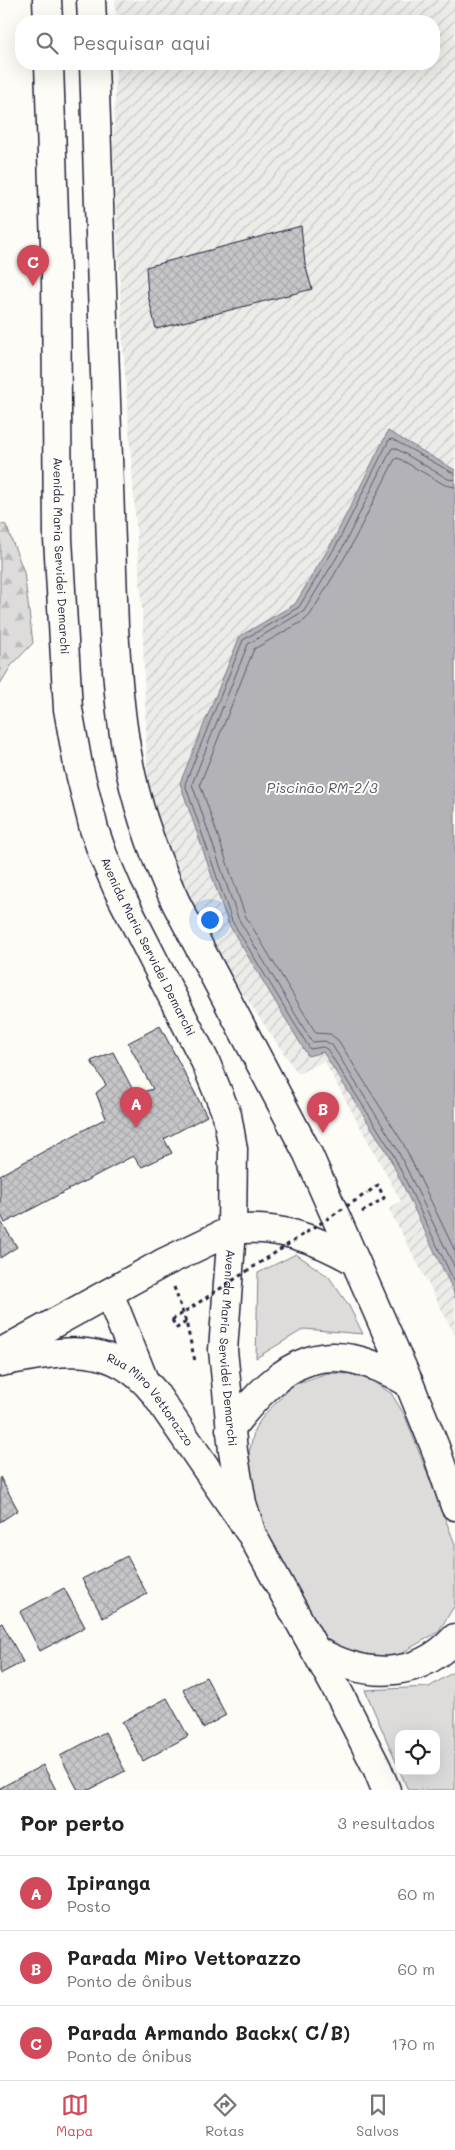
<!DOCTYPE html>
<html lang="pt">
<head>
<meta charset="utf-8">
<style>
  body { margin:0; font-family:Mali,sans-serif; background:#f6f6f6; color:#222 }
  .controls { position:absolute; right:15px; bottom:15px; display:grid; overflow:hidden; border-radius:10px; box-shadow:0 5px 20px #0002 }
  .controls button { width:45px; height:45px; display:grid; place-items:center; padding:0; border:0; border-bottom:1px solid #e0e0e0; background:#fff; color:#222; font:25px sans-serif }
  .you { position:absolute; left:209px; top:919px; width:18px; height:18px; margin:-12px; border:4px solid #fff; border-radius:50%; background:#1a73e8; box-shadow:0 0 0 8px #1a73e833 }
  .badge { display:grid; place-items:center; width:32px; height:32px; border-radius:50%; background:#d1495b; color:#fff; font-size:16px; font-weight:700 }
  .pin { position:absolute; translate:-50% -41px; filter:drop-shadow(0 1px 2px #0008) }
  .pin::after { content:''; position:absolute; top:26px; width:18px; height:15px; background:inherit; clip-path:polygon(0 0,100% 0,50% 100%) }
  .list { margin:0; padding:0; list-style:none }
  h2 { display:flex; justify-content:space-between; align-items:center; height:65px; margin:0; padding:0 20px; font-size:21px }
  h2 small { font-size:16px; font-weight:400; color:#767676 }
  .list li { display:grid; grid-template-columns:32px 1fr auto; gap:15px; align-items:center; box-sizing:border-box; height:75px; padding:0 20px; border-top:1px solid #e0e0e0 }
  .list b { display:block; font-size:19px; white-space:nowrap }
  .list p { margin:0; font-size:16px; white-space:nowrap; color:#767676 }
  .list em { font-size:16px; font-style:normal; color:#767676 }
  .icon { flex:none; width:28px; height:28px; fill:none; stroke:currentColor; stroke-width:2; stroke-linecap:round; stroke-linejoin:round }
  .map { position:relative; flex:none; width:455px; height:1790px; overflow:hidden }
  .search { position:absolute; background:#fff; box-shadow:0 5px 20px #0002; left:15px; right:15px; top:15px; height:55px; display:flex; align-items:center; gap:12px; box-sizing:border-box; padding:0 18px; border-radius:20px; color:#767676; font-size:19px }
  .sheet { height:290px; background:#fff }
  nav { display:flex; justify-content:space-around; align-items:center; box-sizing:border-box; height:70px; border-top:1px solid #e0e0e0; background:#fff; font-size:14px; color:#767676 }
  nav a { display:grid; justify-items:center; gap:2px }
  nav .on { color:#d1495b }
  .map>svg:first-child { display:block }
</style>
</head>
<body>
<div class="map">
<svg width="455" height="1790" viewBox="0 0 455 1790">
  <defs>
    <pattern id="industrial-furrows" width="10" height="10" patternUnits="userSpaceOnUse" patternTransform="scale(1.25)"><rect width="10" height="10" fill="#ecece9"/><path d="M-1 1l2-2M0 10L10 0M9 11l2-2" fill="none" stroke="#cacac9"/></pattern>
    <pattern id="forest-firs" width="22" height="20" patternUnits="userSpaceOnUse" patternTransform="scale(1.25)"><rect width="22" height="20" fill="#dddcdb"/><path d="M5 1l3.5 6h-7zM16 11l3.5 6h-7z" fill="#bdbcbd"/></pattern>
    <pattern id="building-cross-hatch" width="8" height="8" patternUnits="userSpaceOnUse" patternTransform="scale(1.25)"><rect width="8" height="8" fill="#c6c6c8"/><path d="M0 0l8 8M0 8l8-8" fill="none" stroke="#aaaaad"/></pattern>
  </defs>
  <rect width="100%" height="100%" fill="#fdfcf7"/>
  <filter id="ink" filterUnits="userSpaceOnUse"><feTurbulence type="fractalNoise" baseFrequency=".02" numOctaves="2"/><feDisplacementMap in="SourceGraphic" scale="10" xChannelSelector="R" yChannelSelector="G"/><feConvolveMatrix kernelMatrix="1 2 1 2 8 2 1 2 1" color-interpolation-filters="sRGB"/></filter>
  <g filter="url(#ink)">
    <path fill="url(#industrial-furrows)" d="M 115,0 L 455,0 L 455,1335 L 389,1209 L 401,1201 L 324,1061 L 298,1074 L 224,966 L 166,858 L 148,793 L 142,610 L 123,345 L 113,152 L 116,64 L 434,64 L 434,21 L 116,21 Z"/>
    <path fill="#dddcdb" stroke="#807f8b" d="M 296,1254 L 329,1277 L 349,1306 L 363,1334 L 304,1329 L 256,1358 L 258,1273 Z
      M 327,1373 L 349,1374 L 370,1380 L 391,1393 L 405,1416 L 455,1544 L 455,1605 L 438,1632 L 400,1654 L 361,1661 L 333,1649 L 297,1606 L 262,1523 L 249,1476 L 249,1453 L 255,1428 L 265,1414 L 293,1385 Z
      M 455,1671 L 455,1790 L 408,1790 L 400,1771 L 436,1771 L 436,1734 L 399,1734 L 399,1769 L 365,1690 L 429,1687 Z"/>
    <path fill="url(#forest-firs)" stroke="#807f8b" d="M 0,524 L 6,525 L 24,572 L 33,643 L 11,666 L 0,684 Z"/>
    <path fill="#b2b2b7" stroke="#787885" d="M 388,431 L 455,470 L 455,1298 L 453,1290 L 387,1152 L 323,1052 L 308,1056 L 228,923 L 180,783 L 240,636 L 295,604 L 333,541 Z"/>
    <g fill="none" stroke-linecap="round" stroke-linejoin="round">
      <path stroke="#5c5c6d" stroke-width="1" d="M 455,474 L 392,439 L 389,440 L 337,544 L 299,607 L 243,640 L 185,784 L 232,921 L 310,1049 L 323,1047 L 327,1049 L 391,1150 L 455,1283
        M 455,480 L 448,479 L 395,448 L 392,448 L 343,547 L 304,611 L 248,644 L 192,784 L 238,918 L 312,1042 L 325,1041 L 332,1045 L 396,1147 L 455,1268
        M 455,487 L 445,485 L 398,458 L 395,459 L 349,550 L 310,615 L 305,620 L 254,649 L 200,784 L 245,915 L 316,1033 L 330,1034 L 338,1040 L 403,1143 L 455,1251"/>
    </g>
    <path fill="url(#building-cross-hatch)" stroke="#22223b" d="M 301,226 L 305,264 L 312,289 L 156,329 L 148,295 L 146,267 Z
      M 160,1026 L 207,1116 L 164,1139 L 172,1153 L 142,1167 L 133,1156 L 5,1223 L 0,1213 L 0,1175 L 106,1118 L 96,1093 L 106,1085 L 91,1061 L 113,1052 L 135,1094 L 153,1089 L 128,1043 Z
      M 0,1220 L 17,1247 L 0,1258 Z
      M 0,1477 L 18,1510 L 0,1522 Z
      M 127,1556 L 147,1594 L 103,1618 L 82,1579 Z
      M 64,1588 L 85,1627 L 40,1651 L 20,1612 Z
      M 2,1623 L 23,1662 L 0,1674 L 0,1624 Z
      M 206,1677 L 226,1715 L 203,1728 L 183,1689 Z
      M 167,1698 L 188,1736 L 143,1761 L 122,1722 Z
      M 105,1732 L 125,1771 L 89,1790 L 78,1790 L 60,1756 Z
      M 43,1765 L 56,1790 L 0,1790 L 0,1788 Z"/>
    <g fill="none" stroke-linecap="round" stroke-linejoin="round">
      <g stroke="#22223b" stroke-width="31">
        <g id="minor">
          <path d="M 109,1293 L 143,1378"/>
          <path d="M 0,1353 L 163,1263 L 232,1230"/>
          <path id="s1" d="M 0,1362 C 60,1351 111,1338 154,1392 L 249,1531"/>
        </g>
      </g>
      <g stroke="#22223b" stroke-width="31">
        <g id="major">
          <path d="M 47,0 L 48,21"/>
          <path d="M 91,0 L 92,21"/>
          <path id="s2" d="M 49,64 L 56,276 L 58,539 L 68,709 L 78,765 L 94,829 L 103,855 L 118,890 L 205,1061 L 227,1115 L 233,1149 L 232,1230 L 223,1350 L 233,1451 L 242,1503 L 252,1535 L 341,1697 L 377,1768 L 386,1790"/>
          <path d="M 94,64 L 114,627 C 118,692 123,759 144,822 C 153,850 164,877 176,903 L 308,1154 L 409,1383 L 435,1447 L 455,1506"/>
          <path d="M 232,1230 C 277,1224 317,1239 355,1261"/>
          <path d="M 230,1429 C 284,1359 326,1333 409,1383"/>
          <path d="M 315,1650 C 362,1677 415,1682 455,1638"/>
        </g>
      </g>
      <path stroke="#22223b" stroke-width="3" stroke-dasharray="4 4" stroke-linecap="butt" d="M 362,1212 L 384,1198 L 378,1185 L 367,1193
        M 174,1287 L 186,1322 L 195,1361
        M 172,1320 L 177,1328 L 186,1322"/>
      <use href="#minor" stroke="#fdfcf7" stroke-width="28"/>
      <use href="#major" stroke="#fdfcf7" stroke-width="28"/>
      <path stroke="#22223b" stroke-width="3" stroke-dasharray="4 4" stroke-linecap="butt" d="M 172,1320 L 367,1193"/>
    </g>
  </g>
  <g text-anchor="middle" stroke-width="4" stroke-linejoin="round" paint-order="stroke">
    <g font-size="12" fill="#22223b" stroke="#fdfcf7">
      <text dy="4" stroke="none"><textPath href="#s2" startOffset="492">Avenida Maria Servidei Demarchi</textPath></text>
      <text dy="4" stroke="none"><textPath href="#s2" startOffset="898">Avenida Maria Servidei Demarchi</textPath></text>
      <text dy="4" stroke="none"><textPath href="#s2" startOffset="1318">Avenida Maria Servidei Demarchi</textPath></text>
      <text dy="4" stroke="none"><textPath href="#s1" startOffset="170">Rua Miro Vettorazzo</textPath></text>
    </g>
    <g font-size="14" font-style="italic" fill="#545466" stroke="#fdfcf7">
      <text x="322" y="793">Piscinão RM-2/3</text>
    </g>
  </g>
</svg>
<div class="controls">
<button><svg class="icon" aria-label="locate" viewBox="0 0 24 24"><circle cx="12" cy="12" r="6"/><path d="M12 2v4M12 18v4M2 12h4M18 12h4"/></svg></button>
</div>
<div class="you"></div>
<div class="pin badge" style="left:136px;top:1128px">A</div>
<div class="pin badge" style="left:323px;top:1133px">B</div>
<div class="pin badge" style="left:33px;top:286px">C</div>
<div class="search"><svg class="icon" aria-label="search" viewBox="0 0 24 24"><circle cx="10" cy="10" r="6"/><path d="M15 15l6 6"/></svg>Pesquisar aqui</div>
</div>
<section class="sheet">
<h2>Por perto<small>3 resultados</small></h2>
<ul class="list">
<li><span class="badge">A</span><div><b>Ipiranga</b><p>Posto</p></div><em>60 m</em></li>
<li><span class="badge">B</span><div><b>Parada Miro Vettorazzo</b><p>Ponto de ônibus</p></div><em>60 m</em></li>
<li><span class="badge">C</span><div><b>Parada Armando Backx( C/B)</b><p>Ponto de ônibus</p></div><em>170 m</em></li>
</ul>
</section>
<nav>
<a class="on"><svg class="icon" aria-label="map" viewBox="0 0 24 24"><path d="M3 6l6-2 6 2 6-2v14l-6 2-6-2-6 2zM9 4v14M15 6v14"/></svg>Mapa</a>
<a><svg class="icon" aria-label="directions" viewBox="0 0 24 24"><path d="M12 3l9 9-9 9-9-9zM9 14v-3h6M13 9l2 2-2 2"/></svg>Rotas</a>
<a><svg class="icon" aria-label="saved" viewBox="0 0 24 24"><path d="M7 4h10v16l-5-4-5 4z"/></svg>Salvos</a>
</nav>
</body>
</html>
